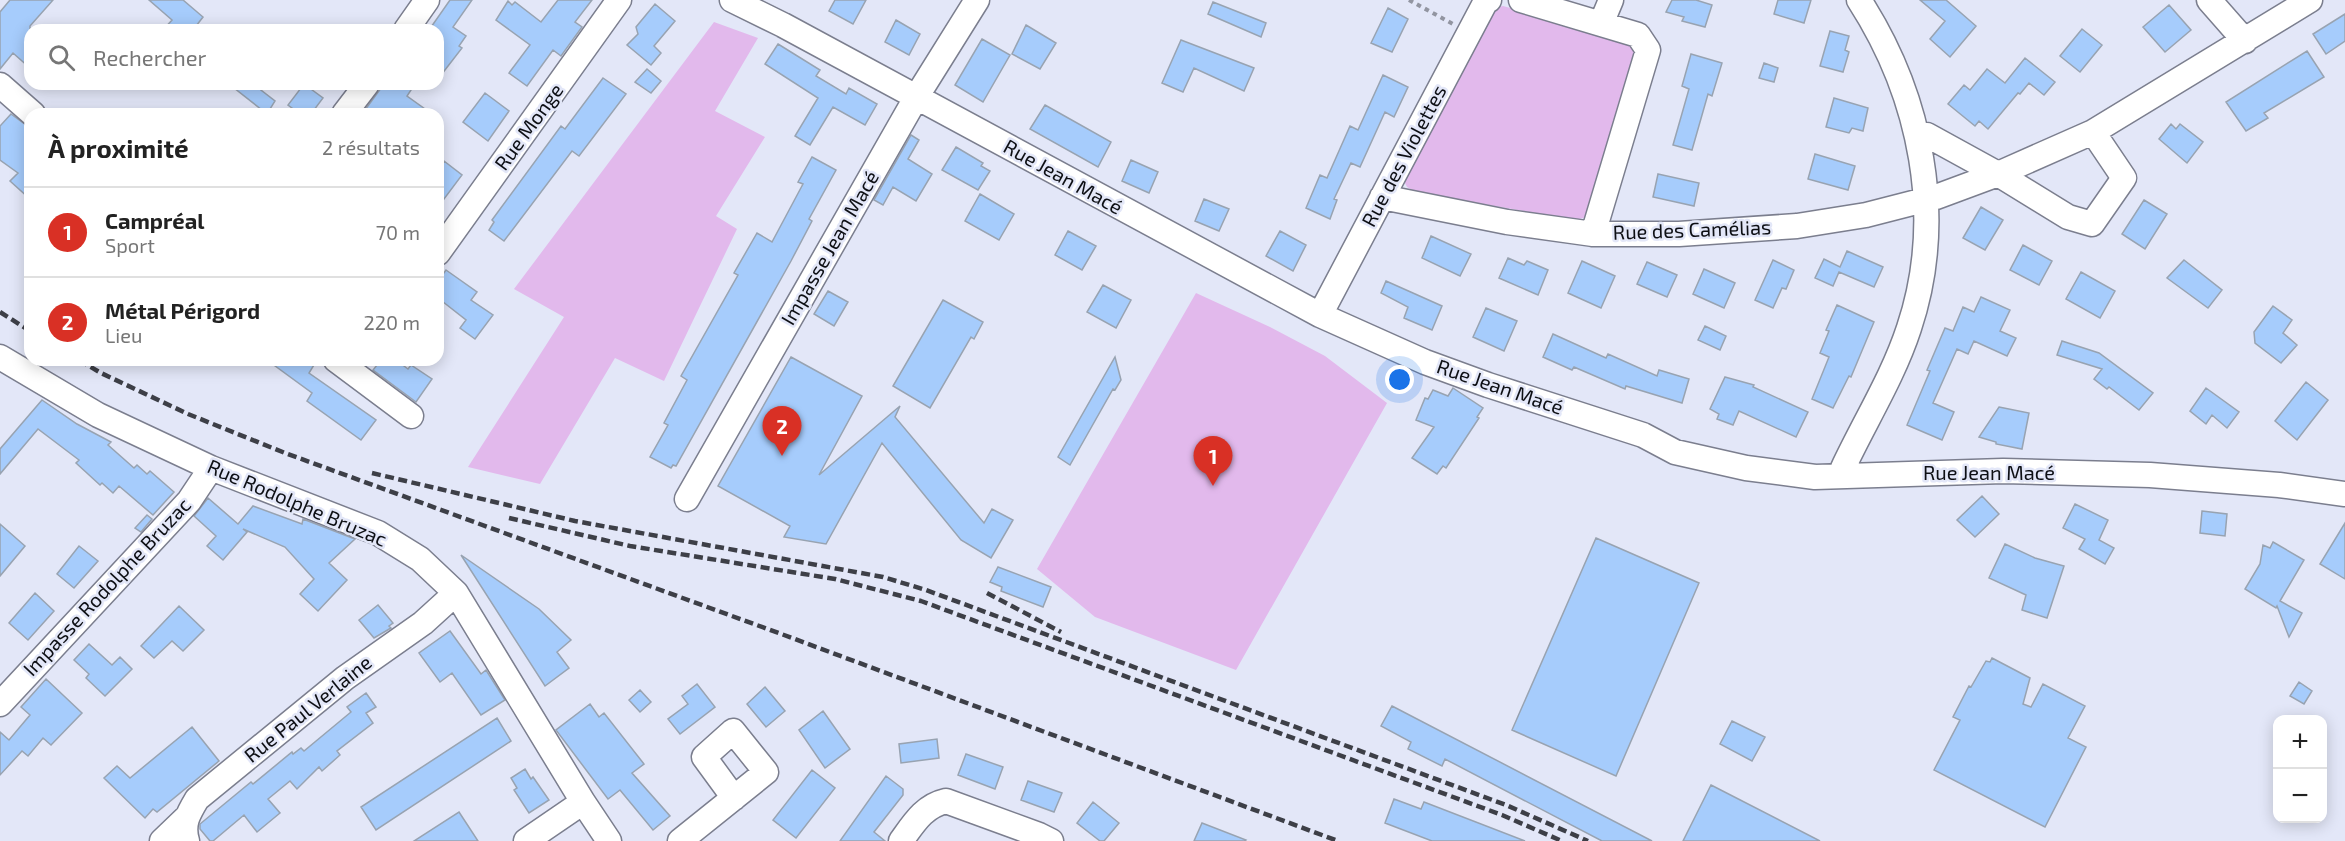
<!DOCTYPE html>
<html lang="fr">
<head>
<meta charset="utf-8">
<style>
  body { margin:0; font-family:"Exo 2",sans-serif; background:#f6f6f6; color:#222 }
  .controls { position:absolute; right:18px; bottom:18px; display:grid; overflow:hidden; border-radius:12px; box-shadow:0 3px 15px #0003 }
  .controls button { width:54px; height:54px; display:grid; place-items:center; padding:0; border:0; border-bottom:2px solid #e0e0e0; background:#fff; color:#222; font:30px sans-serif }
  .you { position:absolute; left:1400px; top:380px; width:21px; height:21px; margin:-15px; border:4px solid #fff; border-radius:50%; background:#1a73e8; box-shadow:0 0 0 9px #1a73e833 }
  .badge { display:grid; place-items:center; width:39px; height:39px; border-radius:50%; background:#d93025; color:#fff; font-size:20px; font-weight:700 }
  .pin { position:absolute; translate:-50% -50px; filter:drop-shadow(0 2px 3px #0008) }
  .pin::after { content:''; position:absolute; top:32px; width:21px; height:18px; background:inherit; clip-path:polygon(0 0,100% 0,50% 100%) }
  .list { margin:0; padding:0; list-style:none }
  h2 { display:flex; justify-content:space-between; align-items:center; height:78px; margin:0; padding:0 24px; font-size:26px }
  h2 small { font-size:20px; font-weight:400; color:#767676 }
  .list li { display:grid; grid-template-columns:39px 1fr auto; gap:18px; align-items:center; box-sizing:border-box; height:90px; padding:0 24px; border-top:2px solid #e0e0e0 }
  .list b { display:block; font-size:22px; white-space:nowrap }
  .list p { margin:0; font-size:20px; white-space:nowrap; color:#767676 }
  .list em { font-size:20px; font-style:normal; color:#767676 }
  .icon { flex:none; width:33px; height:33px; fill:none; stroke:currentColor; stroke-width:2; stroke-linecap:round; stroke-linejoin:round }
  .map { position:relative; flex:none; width:2345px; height:841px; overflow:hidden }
  .search { position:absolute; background:#fff; box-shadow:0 3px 15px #0003; left:24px; top:24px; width:420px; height:66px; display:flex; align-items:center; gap:15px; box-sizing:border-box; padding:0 21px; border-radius:18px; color:#767676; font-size:22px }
  .panel { position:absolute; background:#fff; box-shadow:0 3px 15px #0003; left:24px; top:108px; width:420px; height:258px; border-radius:18px }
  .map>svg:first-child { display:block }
</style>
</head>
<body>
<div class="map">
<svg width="2345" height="841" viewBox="0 0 2345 841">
  <rect width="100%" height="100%" fill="#e3e7f8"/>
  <path fill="#e2b9ec" d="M 1503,6 L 1628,40 L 1638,51 L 1588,217 L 1574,220 L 1416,192 L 1407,187 L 1403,179 L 1494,8 Z
    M 714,22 L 758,38 L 715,111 L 765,137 L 716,216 L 737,229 L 664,381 L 615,358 L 540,484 L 468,467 L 564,317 L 514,289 Z
    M 1196,293 L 1270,327 L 1325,356 L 1387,403 L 1236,670 L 1095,617 L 1037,569 Z"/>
  <path fill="#a6ccfc" stroke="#98a3b1" stroke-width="1.5" d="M 10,0 L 53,0 L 30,26 L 30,68 L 13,53 L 0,69 L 0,12 Z
    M 149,0 L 183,0 L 203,17 L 193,30 L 163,30 L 172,20 Z
    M 450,0 L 472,0 L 453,27 L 466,36 L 459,46 L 462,48 L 438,79 L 438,30 L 429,30 Z
    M 558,0 L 592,0 L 575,22 L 582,27 L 561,56 L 553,50 L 527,86 L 509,73 L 530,45 L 496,20 L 508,1 L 512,5 L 515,2 L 541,22 Z
    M 835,0 L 866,0 L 853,24 L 829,11 Z
    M 1672,0 L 1696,0 L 1712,5 L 1705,27 L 1682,21 L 1684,17 L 1666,12 Z
    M 1778,0 L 1811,0 L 1804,23 L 1774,14 Z
    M 1920,0 L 1946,0 L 1976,26 L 1950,57 L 1930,39 L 1945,21 Z
    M 1213,2 L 1266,23 L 1261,37 L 1208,14 Z
    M 655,4 L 675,21 L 654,46 L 661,53 L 651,65 L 627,45 L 638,34 L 636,27 Z
    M 2169,5 L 2191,30 L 2165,52 L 2143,27 Z
    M 1388,8 L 1408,19 L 1392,52 L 1371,43 Z
    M 2345,14 L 2345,41 L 2326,54 L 2313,34 Z
    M 896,20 L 920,34 L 909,55 L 885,42 Z
    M 1026,25 L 1056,43 L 1040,69 L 1012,54 Z
    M 2082,29 L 2102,45 L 2080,72 L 2060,56 Z
    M 1830,31 L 1849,36 L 1845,50 L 1849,52 L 1843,72 L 1820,66 Z
    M 982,39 L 1010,55 L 983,102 L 955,85 Z
    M 1181,40 L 1254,68 L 1244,91 L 1194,68 L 1183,92 L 1162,83 Z
    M 778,44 L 820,70 L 816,76 L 846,94 L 849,88 L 877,104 L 865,125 L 833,107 L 810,145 L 795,136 L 818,98 L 765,64 Z
    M 2307,51 L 2324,77 L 2264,113 L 2268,118 L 2246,131 L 2226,102 Z
    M 1691,54 L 1722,63 L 1712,96 L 1708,94 L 1692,150 L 1673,145 L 1689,89 L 1682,86 Z
    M 2025,58 L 2055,82 L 2044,95 L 2029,83 L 2020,94 L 2018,93 L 1988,129 L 1979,121 L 1975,126 L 1948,104 L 1964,85 L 1970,90 L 1987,69 L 2005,83 Z
    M 1764,63 L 1778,68 L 1774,82 L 1759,78 Z
    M 647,69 L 661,81 L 651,93 L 635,82 Z
    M 1383,75 L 1408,87 L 1394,117 L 1385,112 L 1360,167 L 1351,163 L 1334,199 L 1337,200 L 1330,219 L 1306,208 L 1320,175 L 1327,178 L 1350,126 L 1358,130 Z
    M 603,78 L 626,94 L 579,156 L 572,151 L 504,241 L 489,230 L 494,222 L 492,220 L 561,126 L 565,129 Z
    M 229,84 L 265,84 L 261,90 L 275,101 L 267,114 Z
    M 304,84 L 323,98 L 311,114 L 300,114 L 288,105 Z
    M 384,84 L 415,84 L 407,96 L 432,114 L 362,114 Z
    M 485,93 L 509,111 L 488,141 L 463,122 Z
    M 1834,98 L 1868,108 L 1863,131 L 1852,128 L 1849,133 L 1826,127 Z
    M 1045,105 L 1111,142 L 1098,167 L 1030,129 Z
    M 11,114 L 30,128 L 30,199 L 10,181 L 18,173 L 0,160 L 0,126 Z
    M 2171,124 L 2176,129 L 2180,124 L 2203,142 L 2187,163 L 2159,139 Z
    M 911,135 L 919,140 L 908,159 L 932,174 L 916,201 L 893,187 L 883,205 L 874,200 Z
    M 956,147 L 983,163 L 981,166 L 990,171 L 978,190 L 942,170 Z
    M 1815,154 L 1855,166 L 1848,190 L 1808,179 Z
    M 812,157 L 836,170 L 809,219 L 812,221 L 791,261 L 676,466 L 673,465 L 671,468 L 650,457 L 668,425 L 664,423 L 687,380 L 681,376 L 738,275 L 734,273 L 757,233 L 772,242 L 803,184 L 798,182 Z
    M 1131,160 L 1158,172 L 1149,193 L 1122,181 Z
    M 444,161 L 462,175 L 438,207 L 438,169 Z
    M 1658,174 L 1699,183 L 1694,206 L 1653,197 Z
    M 980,194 L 1014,214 L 999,240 L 965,221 Z
    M 1204,199 L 1229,209 L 1219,231 L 1195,221 Z
    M 2144,200 L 2167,214 L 2145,249 L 2122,234 Z
    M 1981,207 L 2003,220 L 1985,250 L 1963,238 Z
    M 1068,231 L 1096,246 L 1082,270 L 1055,255 Z
    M 1280,231 L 1306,245 L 1293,271 L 1266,256 Z
    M 1431,236 L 1471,254 L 1460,276 L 1422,258 Z
    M 2023,245 L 2052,261 L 2039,285 L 2010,270 Z
    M 1847,251 L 1883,267 L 1874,287 L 1839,272 L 1833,286 L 1815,278 L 1824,259 L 1840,267 Z
    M 1508,258 L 1524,265 L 1527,261 L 1548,270 L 1538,295 L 1499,278 Z
    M 1773,260 L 1794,270 L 1786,289 L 1782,288 L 1773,308 L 1755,300 Z
    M 2184,260 L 2222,290 L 2208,308 L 2167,278 Z
    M 1582,261 L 1615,276 L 1601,308 L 1568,293 Z
    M 1647,262 L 1677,275 L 1667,297 L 1637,284 Z
    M 1704,269 L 1735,283 L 1724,308 L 1693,294 Z
    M 446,270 L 477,292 L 471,300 L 493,315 L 475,339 L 460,328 L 466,320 L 438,298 L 438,281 Z
    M 2081,272 L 2115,291 L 2100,318 L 2066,299 Z
    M 1386,281 L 1442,306 L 1432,330 L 1404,318 L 1408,307 L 1381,293 Z
    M 1103,285 L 1131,300 L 1116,328 L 1087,312 Z
    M 828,291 L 848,302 L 834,326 L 814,314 Z
    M 1981,297 L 2010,310 L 2000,331 L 2016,338 L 2007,356 L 1974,341 L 1968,354 L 1957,349 L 1933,403 L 1954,412 L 1942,440 L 1907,425 L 1930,371 L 1927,370 L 1945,328 L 1953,331 L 1963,307 L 1974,312 Z
    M 943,300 L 983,322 L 974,339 L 971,337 L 930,408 L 893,386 Z
    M 1837,305 L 1874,322 L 1851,377 L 1849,376 L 1833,408 L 1812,399 L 1829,357 L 1820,353 L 1829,331 L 1826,330 Z
    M 2273,306 L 2292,320 L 2283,333 L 2297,345 L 2281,363 L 2255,343 L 2254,332 Z
    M 1486,308 L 1517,321 L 1504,351 L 1473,337 Z
    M 1705,326 L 1726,336 L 1720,350 L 1698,340 Z
    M 1553,334 L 1606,358 L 1608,354 L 1657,376 L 1659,370 L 1689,379 L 1682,403 L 1626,386 L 1625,389 L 1574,367 L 1572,370 L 1543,357 Z
    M 2062,341 L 2099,353 L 2153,393 L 2139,410 L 2109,387 L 2107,389 L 2094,379 L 2102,369 L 2057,355 Z
    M 791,357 L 862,396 L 819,475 L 900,406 L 895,417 L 984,523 L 992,509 L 1013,520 L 991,558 L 961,540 L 882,443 L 826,544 L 784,537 L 790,526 L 718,486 Z
    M 1115,357 L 1121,380 L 1115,390 L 1113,389 L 1070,465 L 1058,457 Z
    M 267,360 L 317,360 L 309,373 L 376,420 L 361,440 L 307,401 L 312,393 Z
    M 381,360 L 396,360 L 408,369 L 411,365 L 432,379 L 416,402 L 373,370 Z
    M 1725,377 L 1754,385 L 1753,387 L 1808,412 L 1796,437 L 1739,411 L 1733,425 L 1717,419 L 1719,414 L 1710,409 Z
    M 2306,382 L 2328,400 L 2297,440 L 2275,421 Z
    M 1453,388 L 1483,408 L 1477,417 L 1479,418 L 1446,468 L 1443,466 L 1437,474 L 1412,458 L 1434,427 L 1416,420 L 1425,398 L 1428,399 L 1433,390 L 1448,396 Z
    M 2206,388 L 2239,412 L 2227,428 L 2212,415 L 2206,424 L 2190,411 Z
    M 42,400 L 77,424 L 111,442 L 108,445 L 134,468 L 137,465 L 147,474 L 150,471 L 174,492 L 153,515 L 119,486 L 113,493 L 102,483 L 100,485 L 76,463 L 79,460 L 38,429 L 0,474 L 0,449 Z
    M 1999,407 L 2029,413 L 2022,449 L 1996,444 L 1996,442 L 1979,437 Z
    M 1982,496 L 1999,514 L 1975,537 L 1957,520 Z
    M 208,498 L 238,524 L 253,506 L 302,524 L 303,519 L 355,539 L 329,563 L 347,580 L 318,611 L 300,594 L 314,579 L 285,547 L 243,529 L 247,532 L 223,560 L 207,546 L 216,536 L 194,516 Z
    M 2075,504 L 2108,520 L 2099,540 L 2114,548 L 2105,564 L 2079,549 L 2085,539 L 2063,528 Z
    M 2202,511 L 2227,514 L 2225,536 L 2200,533 Z
    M 147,515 L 152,519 L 141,532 L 135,528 Z
    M 2345,523 L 2345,579 L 2320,564 Z
    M 0,524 L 25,546 L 0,576 Z
    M 1596,538 L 1699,583 L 1616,776 L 1512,730 Z
    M 2273,542 L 2304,560 L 2280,601 L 2302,613 L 2289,637 L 2277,606 L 2276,608 L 2245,589 L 2260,564 L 2263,545 L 2270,548 Z
    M 2005,544 L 2035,558 L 2064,566 L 2047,618 L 2022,610 L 2026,595 L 1989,578 Z
    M 79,546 L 98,561 L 74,588 L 57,574 Z
    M 461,555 L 539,609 L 571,640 L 557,652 L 569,668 L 545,686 Z
    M 998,567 L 1051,587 L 1043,607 L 1001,591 L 1002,587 L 990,582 Z
    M 35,593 L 54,611 L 28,640 L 9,623 Z
    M 378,605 L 393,623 L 389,626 L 391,628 L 374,638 L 359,620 Z
    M 179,606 L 204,630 L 183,651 L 172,641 L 154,658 L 141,646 Z
    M 450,631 L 481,674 L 486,670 L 505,700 L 481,715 L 452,673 L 440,682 L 419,653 Z
    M 89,644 L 112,665 L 120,657 L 132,669 L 105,696 L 86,678 L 89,674 L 74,660 Z
    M 1992,658 L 2030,678 L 2023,704 L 2031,707 L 2043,684 L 2085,706 L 2068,738 L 2086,747 L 2045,827 L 1934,770 L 1960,720 L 1953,717 L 1969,686 L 1971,687 L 1986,661 L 1990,662 Z
    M 46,679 L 82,713 L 51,745 L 43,738 L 28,756 L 22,751 L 0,775 L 0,732 L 9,740 L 30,715 L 21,707 Z
    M 2299,682 L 2312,691 L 2304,704 L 2290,696 Z
    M 697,684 L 715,707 L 680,734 L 668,719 L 688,704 L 682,696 Z
    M 765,687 L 785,711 L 766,727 L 747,704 Z
    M 640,690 L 651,702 L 640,712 L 629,700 Z
    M 366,693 L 376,707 L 366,713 L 373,723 L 337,751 L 340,755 L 322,771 L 319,767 L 297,789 L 290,781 L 268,799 L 280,813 L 257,832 L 244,815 L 213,841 L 210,841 L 200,829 L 200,824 L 251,782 L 253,784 L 292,752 L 293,754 L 301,748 L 304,751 L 351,712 L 347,707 Z
    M 590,704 L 599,717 L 604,713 L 644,764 L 632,773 L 670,816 L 653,830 L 620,790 L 608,799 L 556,730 Z
    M 1392,706 L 1652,841 L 1602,841 L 1445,759 L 1442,766 L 1408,749 L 1411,742 L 1381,726 Z
    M 823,711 L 850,749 L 825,768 L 799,730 Z
    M 497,718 L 511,741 L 376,830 L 361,807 Z
    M 1732,721 L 1765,737 L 1752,761 L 1720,744 Z
    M 192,727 L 219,761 L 157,812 L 153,809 L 145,818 L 104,778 L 117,766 L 130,778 Z
    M 937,739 L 939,758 L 901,763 L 899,744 Z
    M 966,754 L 1003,767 L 995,789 L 958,775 Z
    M 525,769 L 531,779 L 533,777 L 549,800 L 529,813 L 514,790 L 517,788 L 511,778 Z
    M 812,770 L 835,788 L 796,838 L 773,820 Z
    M 886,776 L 903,789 L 903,795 L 874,832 L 885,841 L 840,841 Z
    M 1028,781 L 1062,793 L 1054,812 L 1021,800 Z
    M 1711,785 L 1820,841 L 1683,841 Z
    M 1394,799 L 1421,809 L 1424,802 L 1525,841 L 1432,841 L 1385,823 Z
    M 1093,802 L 1119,823 L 1104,841 L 1100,841 L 1077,823 Z
    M 459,812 L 478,841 L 414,841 Z
    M 1202,823 L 1246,840 L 1245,841 L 1194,841 Z"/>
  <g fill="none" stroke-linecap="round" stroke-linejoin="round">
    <g stroke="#7b7e8e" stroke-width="27">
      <path id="minor" d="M 732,0 L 783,25 L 1320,315 L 1425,362 L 1488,385 L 1643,435 L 1675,452 L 1746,468 L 1815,477 L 2003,471 L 2150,475 L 2279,485 L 2345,494
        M 1521,0 L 1638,35 L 1648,50 L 1593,234
        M 2209,0 L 2245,41
        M 1601,24 L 1611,0
        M 406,30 L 427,0
        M 0,85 L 33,114
        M 344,114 L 367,84
        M 1917,135 L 1927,135 L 1998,174 L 2068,217 L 2092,224 L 2124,178 L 2093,132
        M 1382,197 L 1507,222 L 1593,234 L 1679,234 L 1797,226 L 1866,215 L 1936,197 L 1998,174 L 2093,132 L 2310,0
        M 438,253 L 619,0
        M 1320,315 L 1486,1 L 1489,0
        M 0,357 L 98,415 L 211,468 L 378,533 L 420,559 L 456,593 L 583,802 L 609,841
        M 336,360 L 411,416
        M 1842,476 L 1843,468 C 1865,421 1893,377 1909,328 C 1946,217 1921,96 1859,0
        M 687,499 L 917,96 L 977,0
        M 0,704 L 189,501 L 211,468
        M 162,841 L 187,817
        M 187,841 C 182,824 188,814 197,799 L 345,678 L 423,623 L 456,593
        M 526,841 L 583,802
        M 680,841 L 766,772 L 733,731 L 704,757 L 734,798
        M 901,841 C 914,823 924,806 946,801 L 1039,835 L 1051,841"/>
    </g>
    <path stroke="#9295a1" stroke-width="4" stroke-dasharray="4.5 4.5" stroke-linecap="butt" d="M 1409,0 L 1453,24"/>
    <use href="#minor" stroke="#fff" stroke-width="24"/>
    <path stroke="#3d3f47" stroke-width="4.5" stroke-dasharray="9 4.5" stroke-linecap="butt" d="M 0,312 L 30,331
      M 79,360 L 101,373 L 188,414 L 285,453 L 784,635 L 1338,841
      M 372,473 L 575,521 L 883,577 L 926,590 L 1506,805 L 1588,841
      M 509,518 L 630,546 L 835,579 L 921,601 L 1502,815 L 1562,841
      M 987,593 L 1061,632"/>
  </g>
  <g text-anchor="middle" stroke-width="5" stroke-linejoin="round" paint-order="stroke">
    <g font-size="20" fill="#0d0f14" stroke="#e3e7f8">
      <text transform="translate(529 127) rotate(-54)" y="7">Rue Monge</text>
      <text transform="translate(1404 156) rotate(-62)" y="7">Rue des Violettes</text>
      <text transform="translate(1063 177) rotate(29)" y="7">Rue Jean Macé</text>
      <text transform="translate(1692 230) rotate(-2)" y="7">Rue des Camélias</text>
      <text transform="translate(830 248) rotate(-60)" y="7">Impasse Jean Macé</text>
      <text transform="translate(1500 387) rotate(19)" y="7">Rue Jean Macé</text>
      <text x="1989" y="480">Rue Jean Macé</text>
      <text transform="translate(297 503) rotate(23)" y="7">Rue Rodolphe Bruzac</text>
      <text transform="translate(107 587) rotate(-47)" y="7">Impasse Rodolphe Bruzac</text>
      <text transform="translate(308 709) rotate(-39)" y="7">Rue Paul Verlaine</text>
    </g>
  </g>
</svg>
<div class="controls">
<button>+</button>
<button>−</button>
</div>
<div class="you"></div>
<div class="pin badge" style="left:1213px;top:486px">1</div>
<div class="pin badge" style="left:782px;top:456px">2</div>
<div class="search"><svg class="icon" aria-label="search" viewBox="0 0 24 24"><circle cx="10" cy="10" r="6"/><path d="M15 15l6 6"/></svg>Rechercher</div>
<section class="panel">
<h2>À proximité<small>2 résultats</small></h2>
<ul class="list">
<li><span class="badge">1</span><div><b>Campréal</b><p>Sport</p></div><em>70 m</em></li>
<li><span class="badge">2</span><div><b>Métal Périgord</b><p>Lieu</p></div><em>220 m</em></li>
</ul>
</section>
</div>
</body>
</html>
